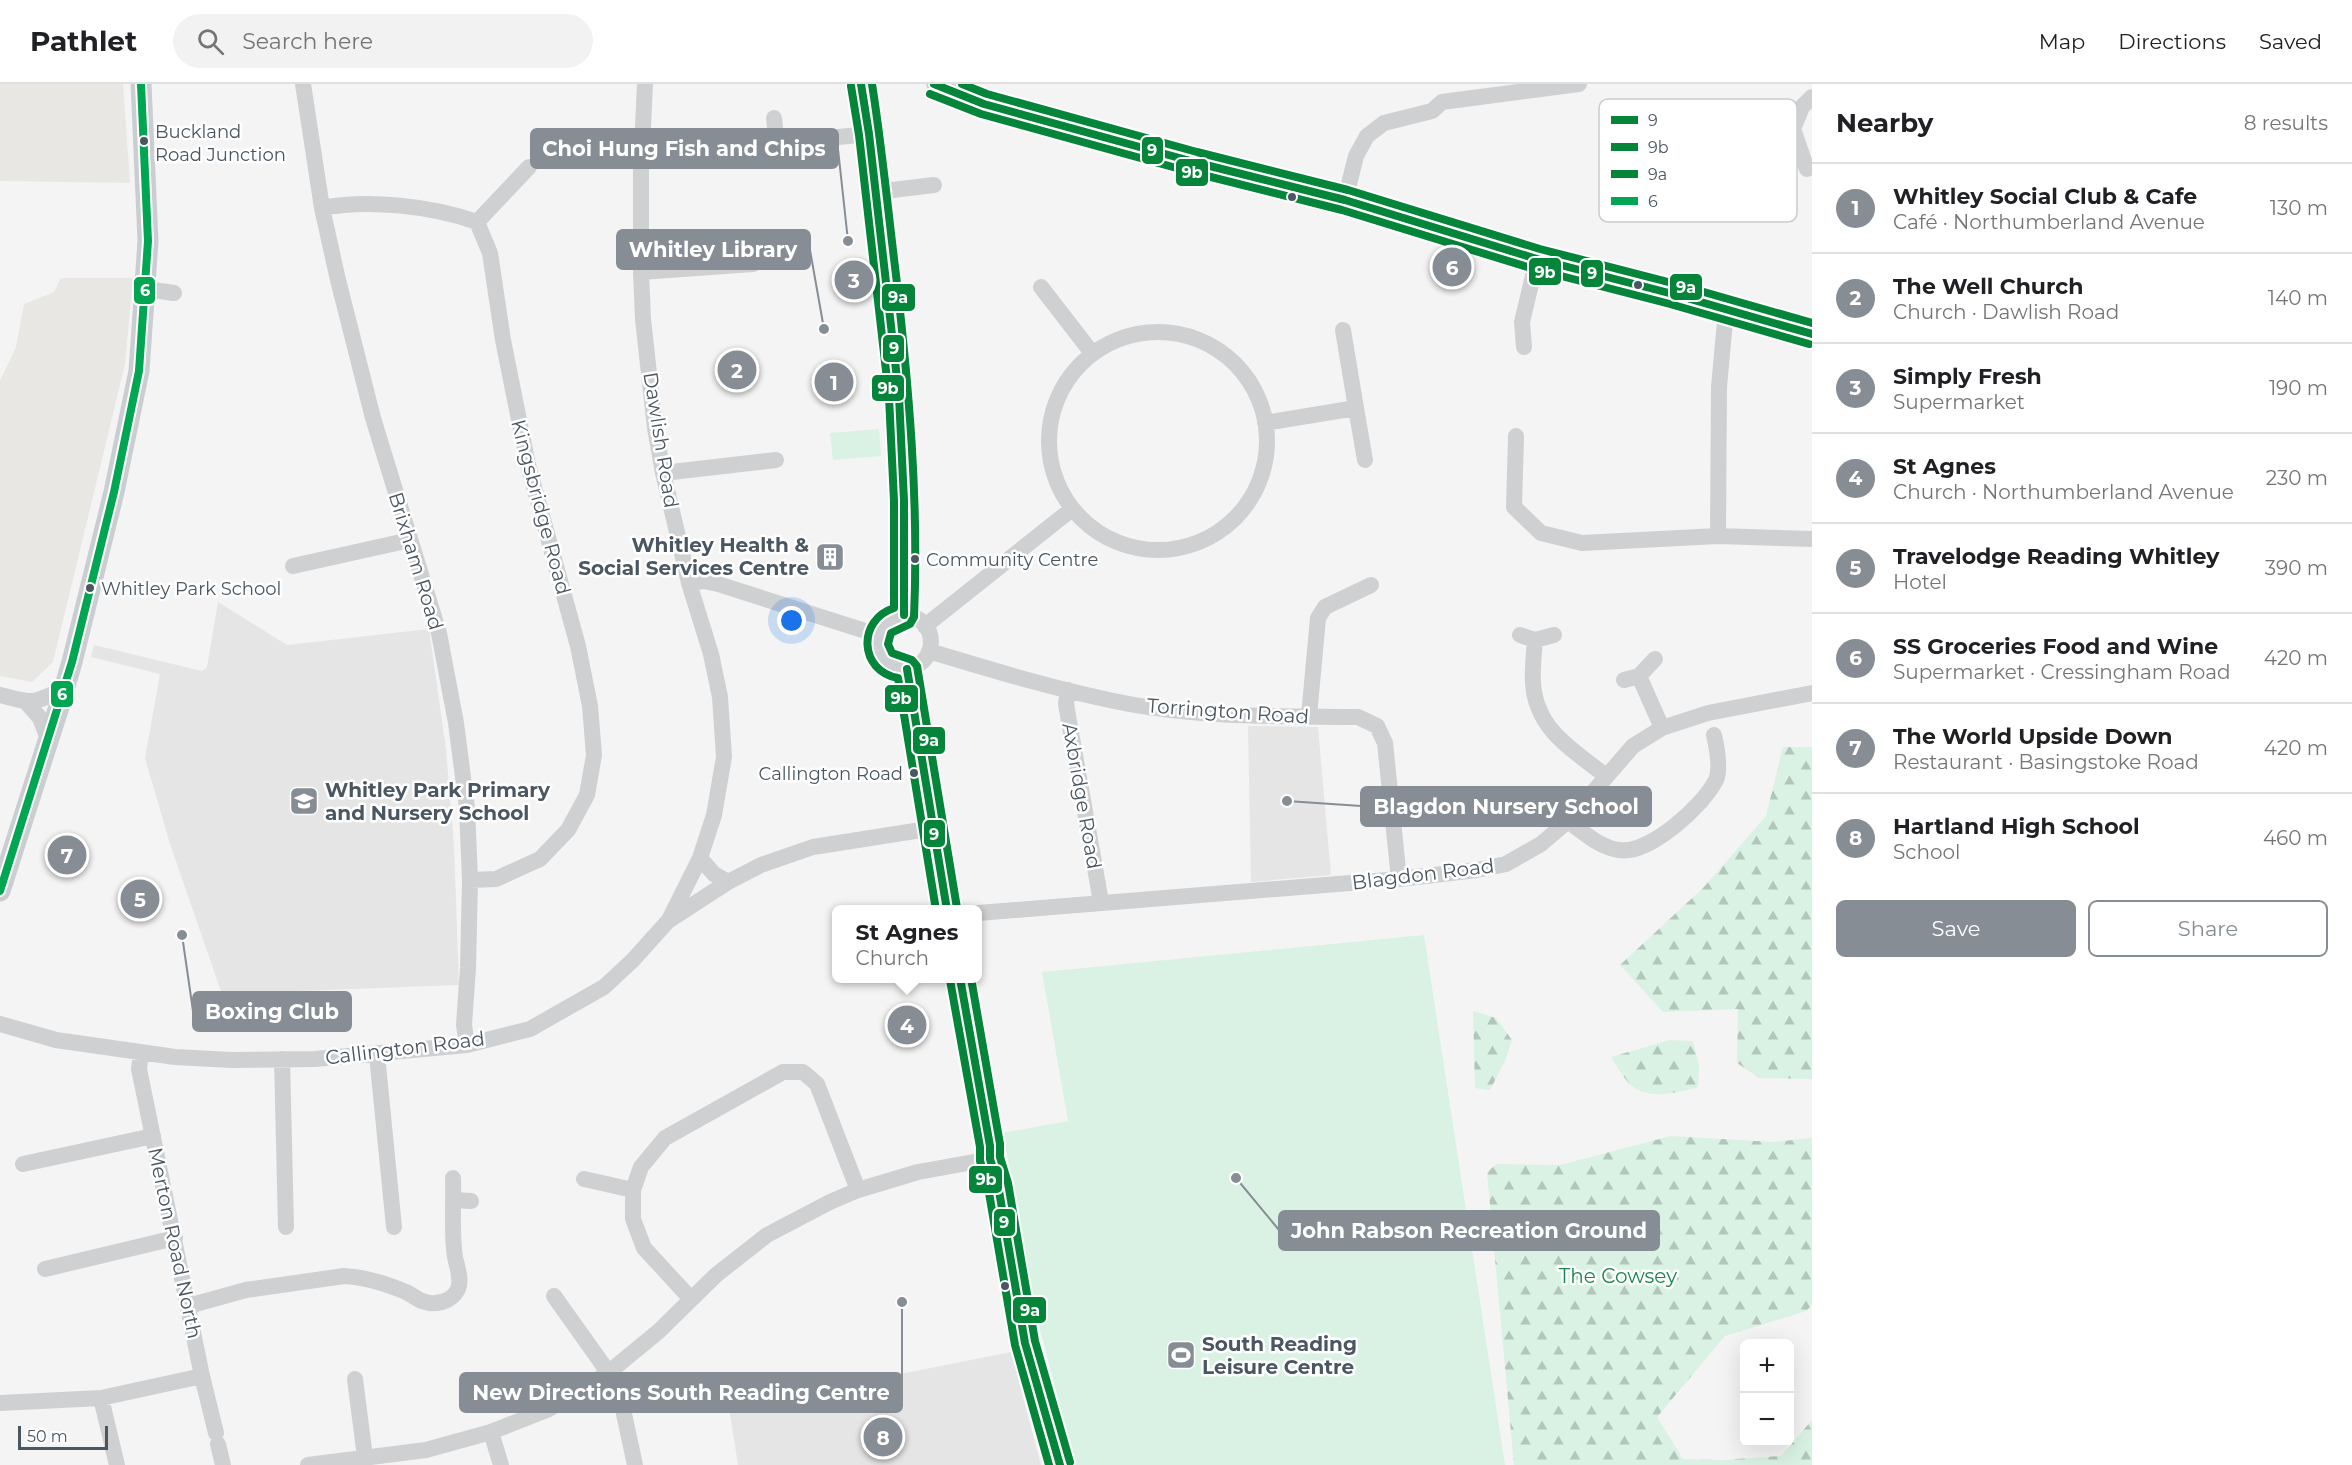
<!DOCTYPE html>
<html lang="en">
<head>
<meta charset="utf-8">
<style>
  body { margin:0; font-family:Montserrat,sans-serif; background:#f2f2f2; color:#202124 }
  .controls { position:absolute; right:18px; bottom:18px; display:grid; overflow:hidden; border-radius:9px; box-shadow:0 6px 24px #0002 }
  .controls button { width:54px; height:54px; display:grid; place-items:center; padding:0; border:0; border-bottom:2px solid #e0e0e0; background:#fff; color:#202124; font:30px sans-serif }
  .scale { position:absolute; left:18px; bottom:15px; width:90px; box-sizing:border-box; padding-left:6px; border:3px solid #4a5661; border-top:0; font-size:16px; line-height:21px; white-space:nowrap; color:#4a5661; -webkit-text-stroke:4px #fff; paint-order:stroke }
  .you { position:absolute; left:792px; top:537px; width:21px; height:21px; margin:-15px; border:4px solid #fff; border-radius:50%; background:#1a73e8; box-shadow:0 0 0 9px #1a73e833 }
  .badge { display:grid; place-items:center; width:39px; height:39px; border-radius:50%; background:#868d94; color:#fff; font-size:20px; font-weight:700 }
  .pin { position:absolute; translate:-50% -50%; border:3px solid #fff; box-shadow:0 2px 6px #0006 }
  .popup { position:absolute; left:832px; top:821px; width:150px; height:78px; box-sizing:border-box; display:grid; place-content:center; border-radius:9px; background:#fff; filter:drop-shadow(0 2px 4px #0005); font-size:20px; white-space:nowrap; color:#757577 }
  .popup b { font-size:22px; color:#202124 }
  .popup::after { content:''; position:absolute; left:50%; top:100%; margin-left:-12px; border:12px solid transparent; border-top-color:#fff }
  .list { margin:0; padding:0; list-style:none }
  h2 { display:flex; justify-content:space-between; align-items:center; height:78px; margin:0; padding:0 24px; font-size:26px }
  h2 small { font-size:20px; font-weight:400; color:#757577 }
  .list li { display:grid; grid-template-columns:39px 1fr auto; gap:18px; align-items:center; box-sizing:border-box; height:90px; padding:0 24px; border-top:2px solid #e0e0e0 }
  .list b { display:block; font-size:22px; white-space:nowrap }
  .list p { margin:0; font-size:20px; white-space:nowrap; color:#757577 }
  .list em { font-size:20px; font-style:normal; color:#757577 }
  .actions { display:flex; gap:12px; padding:18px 24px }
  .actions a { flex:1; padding:14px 0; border:2px solid #868d94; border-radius:9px; text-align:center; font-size:21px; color:#868d94 }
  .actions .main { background:#868d94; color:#fff }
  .icon { flex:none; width:33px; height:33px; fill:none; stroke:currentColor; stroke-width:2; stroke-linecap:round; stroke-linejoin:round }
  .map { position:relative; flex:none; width:1812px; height:1381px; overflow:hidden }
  header { display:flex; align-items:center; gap:36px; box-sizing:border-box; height:84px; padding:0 30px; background:#fff; border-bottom:2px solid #e0e0e0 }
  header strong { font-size:28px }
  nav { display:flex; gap:33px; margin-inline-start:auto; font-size:21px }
  .search { width:420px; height:54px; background:#f2f2f2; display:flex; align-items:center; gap:15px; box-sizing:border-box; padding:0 21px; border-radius:33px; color:#757577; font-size:22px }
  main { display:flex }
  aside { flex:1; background:#fff }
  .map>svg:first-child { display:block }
</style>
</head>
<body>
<header>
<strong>Pathlet</strong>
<div class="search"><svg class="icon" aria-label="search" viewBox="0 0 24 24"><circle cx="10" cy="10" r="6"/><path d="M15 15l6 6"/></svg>Search here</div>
<nav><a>Map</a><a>Directions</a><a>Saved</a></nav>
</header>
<main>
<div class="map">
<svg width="1812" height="1381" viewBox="0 0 1812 1381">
  <defs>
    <pattern id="forest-firs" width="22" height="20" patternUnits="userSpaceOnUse" patternTransform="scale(1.5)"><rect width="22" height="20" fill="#d9f2e3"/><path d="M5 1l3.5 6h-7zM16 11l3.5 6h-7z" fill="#b2c7bb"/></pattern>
  </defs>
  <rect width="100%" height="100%" fill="#f4f4f4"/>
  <path fill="#e8e7e3" d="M 0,0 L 123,0 L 130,99 L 0,97 Z
    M 61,194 L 133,194 L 125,280 L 53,578 L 32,598 L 0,592 L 0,297 L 16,263 L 24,220 L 54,208 Z"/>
  <path fill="#e6e5e6" d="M 218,518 L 287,561 L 429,545 L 446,665 L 454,762 L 459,901 L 222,910 L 170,760 L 145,674 L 160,590 L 91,573 L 94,561 L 202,587 L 207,583 Z
    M 1248,642 L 1318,643 L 1331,791 L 1251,798 Z
    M 1011,1268 L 1041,1381 L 738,1381 L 729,1324 Z"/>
  <path fill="url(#forest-firs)" d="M 1783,663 L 1812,663 L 1812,995 L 1759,994 L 1737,979 L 1738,925 L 1663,928 L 1620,881 L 1703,804 L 1766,732 Z
    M 1473,927 L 1496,934 L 1512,956 L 1505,977 L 1490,1006 L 1475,1004 Z
    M 1670,956 L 1693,957 L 1699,981 L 1698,1003 C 1676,1009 1644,1018 1627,997 C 1621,990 1616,981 1611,973 Z
    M 1671,1052 L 1773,1058 L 1812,1054 L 1812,1221 L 1806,1227 L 1725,1252 L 1657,1333 L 1683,1375 L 1722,1376 L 1781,1372 L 1812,1336 L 1812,1381 L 1514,1381 L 1487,1088 L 1497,1080 L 1560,1081 Z"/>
  <path fill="#d9f2e3" d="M 879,345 L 881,372 L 833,376 L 830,349 Z
    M 1424,851 L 1505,1381 L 1075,1381 L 1035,1226 L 1003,1049 L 1068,1037 L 1042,888 Z"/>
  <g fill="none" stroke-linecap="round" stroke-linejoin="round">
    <path stroke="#ced0d2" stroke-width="16" d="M 303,0 L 322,124 L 338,196 L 373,334 L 439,549 L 456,639 L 467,724 L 470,796 L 468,884 L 464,941 L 467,961
      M 645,0 L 641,85 L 641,188 L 643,235 L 655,344 L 663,389 L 689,499 L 711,570 L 720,613 L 724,673 L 714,731 L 700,774 L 669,836
      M 861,0 L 869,50 L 899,312 L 904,417 L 904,531
      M 934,0 L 984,20 L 1194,78 L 1345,116 L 1537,175 L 1673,210 L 1812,250
      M 774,34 L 778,71
      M 766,60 L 869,50
      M 819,73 L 819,56
      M 1807,85 L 1793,45 L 1802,23 L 1812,13
      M 876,108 L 934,101
      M 1345,116 L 1356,72 L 1367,52 L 1384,39 L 1432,27 L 1442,18 L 1579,0
      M 322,124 C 369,115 432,122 477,138 L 490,169 L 503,256 L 528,381 L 578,562 L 590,622 L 594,671 L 587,711 L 568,746 L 540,775 L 496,795 L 470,796
      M 477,138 L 529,83
      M 641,188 L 753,180
      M 1041,203 L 1092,269
      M 146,205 L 174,209
      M 1726,226 L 1719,303 L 1718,452 L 1812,455
      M1049 357a109 109 0 1 1 218 0a109 109 0 1 1-218 0Z
      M 1524,263 L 1522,238 L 1537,175
      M 1356,324 L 1365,376
      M 1265,339 L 1356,324 L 1343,246
      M 1516,352 L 1514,423 L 1541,449 L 1582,459 L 1718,452
      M 663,389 L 776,376
      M 293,482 L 410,456
      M 689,499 L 704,497 L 718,500 L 878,551
      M877 558a27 27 0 1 1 54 0a27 27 0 1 1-54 0Z
      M 925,542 L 1072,425
      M 1520,551 L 1535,556
      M 1554,551 L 1535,556 C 1534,570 1532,585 1533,599 C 1536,646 1573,666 1606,692
      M 929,567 C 995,587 1061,607 1129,620 C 1204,634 1282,632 1358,633 L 1377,642 L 1385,659 L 1399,795
      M 1655,575 L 1639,592 L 1662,644
      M 907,585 L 947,826
      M 1624,596 L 1639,592
      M 1068,606 L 1066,620 L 1101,818
      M 0,611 C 34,620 32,620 64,605
      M 27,619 L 40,634 L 49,657
      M 1309,632 L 1318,534 L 1325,523 L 1371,501
      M 1568,737 C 1583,748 1599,763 1619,766 C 1649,771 1703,722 1716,696 C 1721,684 1717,664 1714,651
      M 700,774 L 714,790 L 728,798
      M 978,829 L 1399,795 L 1477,786 L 1506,780 L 1541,760 L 1568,737 L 1633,662 L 1662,644 L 1708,629 L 1812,609
      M 960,894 L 990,1062 L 990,1075 L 998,1101 L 1025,1259 L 1060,1381
      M 0,940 L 56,956 L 175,973 L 232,976 L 315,975 L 467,961 L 530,945 L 604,903 L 633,876 L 668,837 L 728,798 L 761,781 L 813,763 L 934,744
      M 141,969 L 139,985 L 202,1292 L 216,1349
      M 377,971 L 394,1143
      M 282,975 L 286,1143
      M 23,1080 L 153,1052
      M 584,1095 L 633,1106
      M 454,1116 L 471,1117
      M 45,1185 L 175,1154
      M 554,1212 L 618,1302 L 635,1381
      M 691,1215 L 644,1164 L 633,1135 L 633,1106 L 641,1083 L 665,1054 L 783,988 L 803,988 L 817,1000 L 858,1106
      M 188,1222 L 246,1206 L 344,1192 C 365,1193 387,1200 406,1208 C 412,1211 417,1215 422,1217 C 435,1222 452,1218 458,1205 C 462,1195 457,1183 455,1173 C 451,1148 454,1120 453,1094
      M 355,1295 L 366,1381
      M 101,1314 L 117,1381
      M 0,1319 L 101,1314 L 202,1292
      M 491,1348 L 501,1381
      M 218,1360 L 223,1381
      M 308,1381 L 426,1366 L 491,1348 L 549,1325 L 608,1289 L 659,1247 L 716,1191 L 767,1151 L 830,1118 L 858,1106 L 918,1088 L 990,1075"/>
    <path stroke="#caced1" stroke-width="21" d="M 0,807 L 58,626 L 72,578 L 114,408 L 139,287 L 148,157 L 141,0"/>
    <g stroke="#fff" stroke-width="12">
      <path id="bus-1" d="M 861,0 L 869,50 L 899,312 L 904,417 L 904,531
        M 934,0 L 984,20 L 1194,78 L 1345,116 L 1537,175 L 1673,210 L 1812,250
        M 907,585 L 947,826
        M 960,894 L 990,1062 L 990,1075 L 998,1101 L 1025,1259 L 1060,1381"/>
    </g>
    <g stroke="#fff" stroke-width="12">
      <path id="bus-2" d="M 851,2 L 859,51 L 889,313 L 894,417 L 894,524 C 857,536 859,587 898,594 L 936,826
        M 930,10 L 981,30 L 1191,88 L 1342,126 L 1534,185 L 1670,220 L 1809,260
        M 950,896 L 980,1063 L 980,1077 L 988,1103 L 1015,1261 L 1049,1381"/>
    </g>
    <g stroke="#fff" stroke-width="12">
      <path id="bus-3" d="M 872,0 C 882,63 888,127 896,191 C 909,304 919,418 914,533 L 910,540 L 891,549 L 888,560 L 892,569 L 912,576 L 917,582 L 957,824
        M 962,0 L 987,10 L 1197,68 L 1348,106 L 1540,165 L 1676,200 L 1812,239
        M 971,894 L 1000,1060 L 1000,1073 L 1008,1099 L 1035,1257 L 1070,1378"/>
    </g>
    <g stroke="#fff" stroke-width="12">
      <path id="bus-4" d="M 0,807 L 72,578 L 114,408 L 139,287 L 148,157 L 141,0"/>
    </g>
    <use href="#bus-1" stroke="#048539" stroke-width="8"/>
    <use href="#bus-2" stroke="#048539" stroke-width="8"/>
    <use href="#bus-3" stroke="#048539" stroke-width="8"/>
    <use href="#bus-4" stroke="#00a651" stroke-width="8"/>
  </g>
  <defs>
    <g id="building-square" transform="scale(1.5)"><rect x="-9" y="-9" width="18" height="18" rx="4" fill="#868d94" stroke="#fff"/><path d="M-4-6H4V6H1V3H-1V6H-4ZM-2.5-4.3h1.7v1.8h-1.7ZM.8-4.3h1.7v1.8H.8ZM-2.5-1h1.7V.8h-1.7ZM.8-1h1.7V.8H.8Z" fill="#fff"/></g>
    <g id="school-square" transform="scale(1.5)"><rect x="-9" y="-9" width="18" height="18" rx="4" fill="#868d94" stroke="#fff"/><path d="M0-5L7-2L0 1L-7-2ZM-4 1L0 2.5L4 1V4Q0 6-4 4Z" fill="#fff"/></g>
    <g id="stadium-square" transform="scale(1.5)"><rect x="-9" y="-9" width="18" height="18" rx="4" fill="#868d94" stroke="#fff"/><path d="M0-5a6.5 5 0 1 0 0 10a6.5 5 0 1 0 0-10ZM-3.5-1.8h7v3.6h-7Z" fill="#fff"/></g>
  </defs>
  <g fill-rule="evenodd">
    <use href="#building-square" x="830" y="473"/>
    <use href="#school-square" x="304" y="717"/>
    <use href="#stadium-square" x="1181" y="1271"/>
  </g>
  <g fill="#4a5661" stroke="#fff" stroke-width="2">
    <circle cx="144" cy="57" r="5"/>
    <circle cx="1292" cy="113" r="5"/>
    <circle cx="1638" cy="201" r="5"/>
    <circle cx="915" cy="475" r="5"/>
    <circle cx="90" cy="504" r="5"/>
    <circle cx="914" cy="689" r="5"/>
    <circle cx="1005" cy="1202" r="5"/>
  </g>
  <g text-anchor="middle" stroke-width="5" stroke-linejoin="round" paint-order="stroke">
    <g font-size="18" fill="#4a5661" stroke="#fff" text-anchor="start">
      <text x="155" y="54">Buckland<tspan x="155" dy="23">Road Junction</tspan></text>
      <text x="926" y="482">Community Centre</text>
      <text x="101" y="511">Whitley Park School</text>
      <text x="903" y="696" text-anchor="end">Callington Road</text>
    </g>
    <g font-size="20" fill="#4a5661" stroke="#fff">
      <text transform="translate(661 356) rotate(81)" y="7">Dawlish Road</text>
      <text transform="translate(541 423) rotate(75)" y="7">Kingsbridge Road</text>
      <text transform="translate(416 477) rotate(73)" y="7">Brixham Road</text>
      <text transform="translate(1228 627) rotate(4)" y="7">Torrington Road</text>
      <text transform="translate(1082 712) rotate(80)" y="7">Axbridge Road</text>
      <text transform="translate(1423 790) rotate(-7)" y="7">Blagdon Road</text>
      <text transform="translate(405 964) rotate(-7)" y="7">Callington Road</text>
      <text transform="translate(175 1159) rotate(78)" y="7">Merton Road North</text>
    </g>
    <g font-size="20" font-weight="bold" fill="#4a5661" stroke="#fff" text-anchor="start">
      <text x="809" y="468" text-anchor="end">Whitley Health &amp;<tspan x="809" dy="23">Social Services Centre</tspan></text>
      <text x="325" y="713">Whitley Park Primary<tspan x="325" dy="23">and Nursery School</tspan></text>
      <text x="1202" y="1267">South Reading<tspan x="1202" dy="23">Leisure Centre</tspan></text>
    </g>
    <g font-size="20" fill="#17864f" stroke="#fff">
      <text x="1618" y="1199">The Cowsey</text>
    </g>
  </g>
  <rect x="1599" y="15" width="198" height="123" rx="9" fill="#fff" stroke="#c9ccd0" stroke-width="1.5"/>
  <rect x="1611" y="32" width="27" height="8" fill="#048539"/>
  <rect x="1611" y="59" width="27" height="8" fill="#048539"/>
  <rect x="1611" y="86" width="27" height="8" fill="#048539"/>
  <rect x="1611" y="113" width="27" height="8" fill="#00a651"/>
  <g font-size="16" fill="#4a5661">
    <text x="1648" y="42">9</text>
    <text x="1648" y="69">9b</text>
    <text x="1648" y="96">9a</text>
    <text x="1648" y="123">6</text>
  </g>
  <path fill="none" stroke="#868d94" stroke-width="2" d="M848 157L838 65M824 245L810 166M1287 717L1361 722M182 851L193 927M1236 1094L1279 1146M902 1218L902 1309"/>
  <g fill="#868d94" stroke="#fff" stroke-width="2">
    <circle cx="848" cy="157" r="6"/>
    <circle cx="824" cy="245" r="6"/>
    <circle cx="1287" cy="717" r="6"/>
    <circle cx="182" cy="851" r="6"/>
    <circle cx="1236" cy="1094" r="6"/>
    <circle cx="902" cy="1218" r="6"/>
  </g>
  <g fill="#868d94" stroke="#868d94" stroke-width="2">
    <rect x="531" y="45" width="307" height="39" rx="6"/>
    <rect x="617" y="146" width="193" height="39" rx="6"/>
    <rect x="1361" y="703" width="290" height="39" rx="6"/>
    <rect x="193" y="908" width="158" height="39" rx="6"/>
    <rect x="1279" y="1127" width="380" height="39" rx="6"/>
    <rect x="460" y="1289" width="442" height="39" rx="6"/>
  </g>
  <g font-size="21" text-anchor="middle" font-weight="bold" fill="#fff">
    <text x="684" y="72">Choi Hung Fish and Chips</text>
    <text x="713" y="173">Whitley Library</text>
    <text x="1506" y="730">Blagdon Nursery School</text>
    <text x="272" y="935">Boxing Club</text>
    <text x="1469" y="1154">John Rabson Recreation Ground</text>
    <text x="681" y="1316">New Directions South Reading Centre</text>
  </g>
  <g stroke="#fff" stroke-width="2">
    <rect x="1141" y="52" width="23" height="29" rx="6" fill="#048539"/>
    <rect x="1175" y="74" width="34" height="29" rx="6" fill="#048539"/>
    <rect x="1528" y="173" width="34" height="29" rx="6" fill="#048539"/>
    <rect x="1580" y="175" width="24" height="29" rx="6" fill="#048539"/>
    <rect x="1669" y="189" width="34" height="28" rx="6" fill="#048539"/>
    <rect x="133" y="192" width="23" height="29" rx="6" fill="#00a651"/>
    <rect x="881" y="199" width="35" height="29" rx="6" fill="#048539"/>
    <rect x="882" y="250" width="23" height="29" rx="6" fill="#048539"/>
    <rect x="871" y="290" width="34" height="28" rx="6" fill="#048539"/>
    <rect x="50" y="596" width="24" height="28" rx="6" fill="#00a651"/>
    <rect x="884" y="600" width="35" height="29" rx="6" fill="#048539"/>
    <rect x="912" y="642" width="34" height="29" rx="6" fill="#048539"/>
    <rect x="923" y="735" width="23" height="29" rx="6" fill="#048539"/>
    <rect x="968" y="1081" width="35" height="29" rx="6" fill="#048539"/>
    <rect x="993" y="1124" width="23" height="29" rx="6" fill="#048539"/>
    <rect x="1012" y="1212" width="35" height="28" rx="6" fill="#048539"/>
  </g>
  <g font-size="16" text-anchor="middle" font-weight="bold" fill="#fff">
    <text x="1152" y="72">9</text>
    <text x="1192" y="94">9b</text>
    <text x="1545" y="194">9b</text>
    <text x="1592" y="195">9</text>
    <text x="1686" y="209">9a</text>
    <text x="145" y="212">6</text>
    <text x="898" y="219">9a</text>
    <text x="894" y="270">9</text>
    <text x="888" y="310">9b</text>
    <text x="62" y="616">6</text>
    <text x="901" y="620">9b</text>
    <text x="929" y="662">9a</text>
    <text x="934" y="756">9</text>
    <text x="986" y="1101">9b</text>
    <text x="1004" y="1144">9</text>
    <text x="1030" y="1232">9a</text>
  </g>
</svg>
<div class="controls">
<button>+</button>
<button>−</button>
</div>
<div class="scale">50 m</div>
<div class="you"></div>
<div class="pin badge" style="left:834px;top:298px">1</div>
<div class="pin badge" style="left:737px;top:286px">2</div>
<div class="pin badge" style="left:854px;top:196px">3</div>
<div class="pin badge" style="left:907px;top:941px">4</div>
<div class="popup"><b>St Agnes</b>Church</div>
<div class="pin badge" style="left:140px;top:815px">5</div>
<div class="pin badge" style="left:1452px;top:183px">6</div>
<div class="pin badge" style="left:67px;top:771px">7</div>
<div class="pin badge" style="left:883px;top:1353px">8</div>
</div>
<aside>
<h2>Nearby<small>8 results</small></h2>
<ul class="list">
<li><span class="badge">1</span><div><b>Whitley Social Club &amp; Cafe</b><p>Café · Northumberland Avenue</p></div><em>130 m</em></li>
<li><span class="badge">2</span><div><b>The Well Church</b><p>Church · Dawlish Road</p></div><em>140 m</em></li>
<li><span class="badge">3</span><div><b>Simply Fresh</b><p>Supermarket</p></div><em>190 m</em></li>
<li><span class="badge">4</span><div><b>St Agnes</b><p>Church · Northumberland Avenue</p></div><em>230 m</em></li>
<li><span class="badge">5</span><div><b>Travelodge Reading Whitley</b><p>Hotel</p></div><em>390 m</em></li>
<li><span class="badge">6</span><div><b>SS Groceries Food and Wine</b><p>Supermarket · Cressingham Road</p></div><em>420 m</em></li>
<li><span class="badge">7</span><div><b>The World Upside Down</b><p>Restaurant · Basingstoke Road</p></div><em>420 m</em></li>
<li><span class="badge">8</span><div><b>Hartland High School</b><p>School</p></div><em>460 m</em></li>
</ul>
<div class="actions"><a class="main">Save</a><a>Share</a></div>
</aside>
</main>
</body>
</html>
